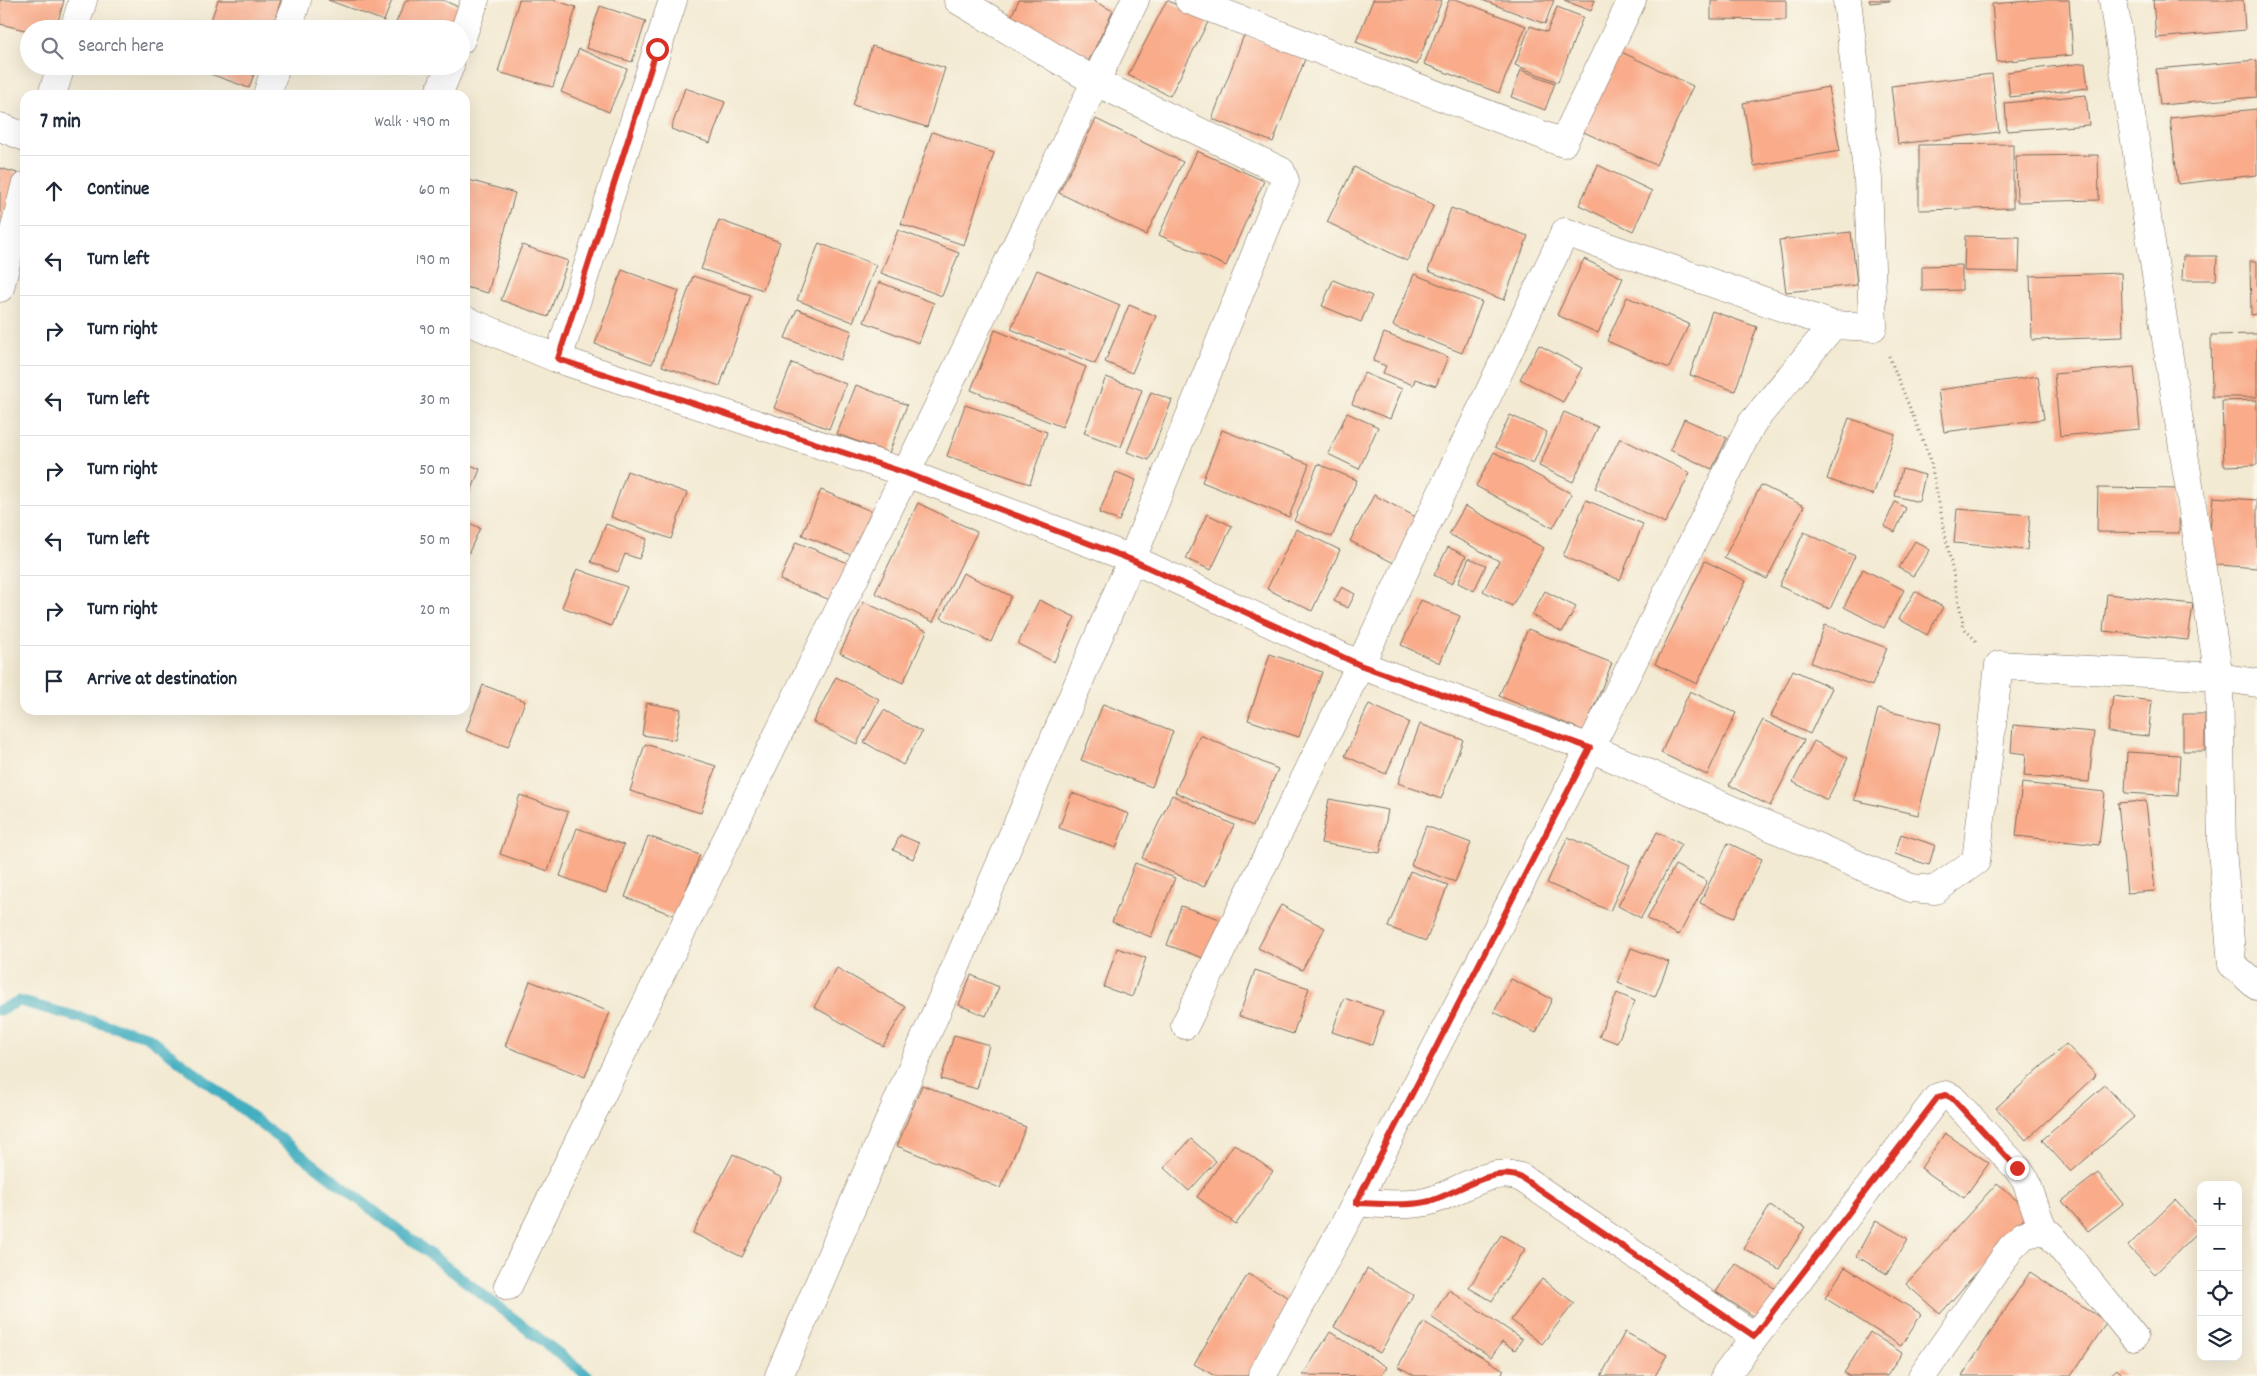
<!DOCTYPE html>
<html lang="en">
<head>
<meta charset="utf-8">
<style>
  body { margin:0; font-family:Dekko,sans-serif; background:#f6f6f7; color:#1f2937 }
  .controls { position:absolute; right:15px; bottom:15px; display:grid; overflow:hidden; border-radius:10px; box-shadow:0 5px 20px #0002 }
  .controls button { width:45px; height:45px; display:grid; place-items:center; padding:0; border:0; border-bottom:1px solid #e0e1e3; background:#fff; color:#1f2937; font:25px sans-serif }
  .stop { position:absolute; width:15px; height:15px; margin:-11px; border:4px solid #d93025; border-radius:50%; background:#fff }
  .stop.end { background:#d93025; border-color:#fff; box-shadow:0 1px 5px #0008 }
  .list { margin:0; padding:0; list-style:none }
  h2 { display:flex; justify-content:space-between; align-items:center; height:65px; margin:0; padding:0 20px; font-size:21px }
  h2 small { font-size:16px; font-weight:400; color:#747a83 }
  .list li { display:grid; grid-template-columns:32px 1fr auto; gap:15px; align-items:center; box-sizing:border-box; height:70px; padding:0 20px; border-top:1px solid #e0e1e3 }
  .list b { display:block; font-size:19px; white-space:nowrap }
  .list em { font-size:16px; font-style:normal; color:#747a83 }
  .icon { flex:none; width:28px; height:28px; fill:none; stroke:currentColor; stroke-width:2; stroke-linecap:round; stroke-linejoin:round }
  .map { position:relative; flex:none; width:2257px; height:1376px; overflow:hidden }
  .search { position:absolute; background:#fff; box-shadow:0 5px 20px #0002; left:20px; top:20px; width:450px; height:55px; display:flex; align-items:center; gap:12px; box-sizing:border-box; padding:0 18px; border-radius:28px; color:#747a83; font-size:19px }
  .panel { position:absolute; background:#fff; box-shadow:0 5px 20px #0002; left:20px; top:90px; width:450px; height:625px; border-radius:15px }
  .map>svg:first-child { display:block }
</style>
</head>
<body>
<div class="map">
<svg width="2257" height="1376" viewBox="0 0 2257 1376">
  <rect width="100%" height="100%" fill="#fbf7ec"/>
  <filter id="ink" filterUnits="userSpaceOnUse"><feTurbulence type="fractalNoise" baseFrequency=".02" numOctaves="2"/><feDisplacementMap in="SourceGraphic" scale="10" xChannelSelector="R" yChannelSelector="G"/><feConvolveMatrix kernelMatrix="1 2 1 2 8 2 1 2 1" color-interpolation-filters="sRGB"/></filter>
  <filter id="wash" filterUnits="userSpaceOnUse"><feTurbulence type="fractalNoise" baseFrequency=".0096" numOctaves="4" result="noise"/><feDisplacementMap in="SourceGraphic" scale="20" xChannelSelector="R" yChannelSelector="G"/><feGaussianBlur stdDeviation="1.12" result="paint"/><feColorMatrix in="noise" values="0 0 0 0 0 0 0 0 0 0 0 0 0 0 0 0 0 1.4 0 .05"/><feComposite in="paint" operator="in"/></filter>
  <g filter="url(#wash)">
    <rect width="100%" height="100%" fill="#f3ead3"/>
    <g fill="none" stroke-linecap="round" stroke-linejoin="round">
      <path stroke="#42aec0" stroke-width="11" d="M 0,1010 L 19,1001 L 147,1036 L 588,1376"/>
    </g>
    <g id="blocks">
      <path fill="#f9ab8a" d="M 0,0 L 64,0 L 56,29 L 29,29 L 29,31 L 0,24 Z
        M 218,0 L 281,0 L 271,29 L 208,29 Z
        M 328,0 L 392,0 L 384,21 Z
        M 406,0 L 443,0 L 469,12 L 461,29 L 393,29 Z
        M 519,0 L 553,0 L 576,7 L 553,87 L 498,72 Z
        M 1019,0 L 1092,0 L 1113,11 L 1087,64 L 1007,25 Z
        M 1167,0 L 1208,22 L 1170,96 L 1128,75 Z
        M 1373,0 L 1442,0 L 1417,65 L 1356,42 Z
        M 1449,0 L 1458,0 L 1526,26 L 1499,93 L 1424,64 Z
        M 1482,0 L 1554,0 L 1545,24 Z
        M 1564,0 L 1595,0 L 1591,11 Z
        M 1711,0 L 1786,0 L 1786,20 L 1711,19 Z
        M 1869,0 L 1890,0 L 1890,1 L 1870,3 Z
        M 2041,0 L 2069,0 L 2073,55 L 1997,62 L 1992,4 Z
        M 2153,0 L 2243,0 L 2245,30 L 2156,38 Z
        M 600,6 L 646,21 L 632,62 L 586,48 Z
        M 1557,7 L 1583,17 L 1558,82 L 1515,65 L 1530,26 L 1547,32 Z
        M 1244,35 L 1305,59 L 1273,142 L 1212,119 Z
        M 872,46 L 945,68 L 927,127 L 853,105 Z
        M 579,49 L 627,69 L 609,112 L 561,92 Z
        M 1615,49 L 1693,86 L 1656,165 L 1577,129 Z
        M 2257,60 L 2257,97 L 2160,105 L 2156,69 Z
        M 2085,63 L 2088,88 L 2010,97 L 2007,72 Z
        M 194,66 L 257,66 L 249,88 L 194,68 Z
        M 1521,70 L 1555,83 L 1545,110 L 1511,97 Z
        M 1992,74 L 1999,132 L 1898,144 L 1891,86 Z
        M 1828,87 L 1840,151 L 1754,166 L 1743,103 Z
        M 685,88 L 725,102 L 710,143 L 671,129 Z
        M 2086,95 L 2089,125 L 2007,131 L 2005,103 Z
        M 2257,109 L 2257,175 L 2178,184 L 2170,118 Z
        M 1096,119 L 1183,162 L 1146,235 L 1059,193 Z
        M 932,132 L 994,153 L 964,245 L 901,224 Z
        M 2013,144 L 2013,208 L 1919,210 L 1919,145 Z
        M 1197,151 L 1264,181 L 1226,266 L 1159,235 Z
        M 2098,155 L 2099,200 L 2017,202 L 2016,156 Z
        M 1598,165 L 1652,191 L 1633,231 L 1579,205 Z
        M 1354,167 L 1434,205 L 1407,261 L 1327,222 Z
        M 0,168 L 17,173 L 0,228 Z
        M 465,179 L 515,193 L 488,293 L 465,287 Z
        M 1451,208 L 1528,236 L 1504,300 L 1428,271 Z
        M 719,220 L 780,242 L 763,290 L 701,269 Z
        M 898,230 L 959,253 L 942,296 L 881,273 Z
        M 1851,232 L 1857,285 L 1786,292 L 1779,240 Z
        M 1965,236 L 2020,237 L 2019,272 L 1964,271 Z
        M 819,243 L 876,265 L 853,322 L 797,300 Z
        M 522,245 L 568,261 L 548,317 L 501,300 Z
        M 2183,256 L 2217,256 L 2216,280 L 2182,280 Z
        M 1584,259 L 1623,278 L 1598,333 L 1557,315 Z
        M 2250,261 L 2257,261 L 2257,314 L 2251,315 Z
        M 1962,265 L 1962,290 L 1922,291 L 1922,266 Z
        M 622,270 L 679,291 L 652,364 L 595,344 Z
        M 1037,270 L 1120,305 L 1095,364 L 1011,329 Z
        M 2121,273 L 2123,337 L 2032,340 L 2030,276 Z
        M 1414,274 L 1482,302 L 1462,353 L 1393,326 Z
        M 693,276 L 751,295 L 720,386 L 662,366 Z
        M 1333,280 L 1372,296 L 1361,322 L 1322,306 Z
        M 879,282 L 934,303 L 919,343 L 864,322 Z
        M 1627,297 L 1689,324 L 1669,368 L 1607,341 Z
        M 1129,305 L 1156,316 L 1132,373 L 1105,362 Z
        M 797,309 L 852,331 L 840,360 L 785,338 Z
        M 1712,311 L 1757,327 L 1735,391 L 1690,375 Z
        M 995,330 L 1086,367 L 1062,427 L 971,390 Z
        M 1384,333 L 1448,357 L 1436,386 L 1415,379 L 1413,385 L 1383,373 L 1386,366 L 1373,361 Z
        M 2257,334 L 2257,397 L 2212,397 L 2211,335 Z
        M 1539,345 L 1582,368 L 1563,402 L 1520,379 Z
        M 792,363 L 846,384 L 829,429 L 774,408 Z
        M 2134,367 L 2140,429 L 2060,436 L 2054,374 Z
        M 1364,373 L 1402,389 L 1390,419 L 1352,404 Z
        M 2038,376 L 2044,419 L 1944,432 L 1938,390 Z
        M 1106,377 L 1142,390 L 1121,447 L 1084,433 Z
        M 856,385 L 907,405 L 889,453 L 837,434 Z
        M 1151,392 L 1172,400 L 1149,460 L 1127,452 Z
        M 2257,400 L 2257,465 L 2224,466 L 2222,401 Z
        M 965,405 L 1047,432 L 1030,484 L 947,456 Z
        M 1564,412 L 1598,427 L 1573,482 L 1539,466 Z
        M 1347,413 L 1378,427 L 1359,469 L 1328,454 Z
        M 1510,415 L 1547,432 L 1533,464 L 1495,447 Z
        M 1849,418 L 1895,434 L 1873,495 L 1827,479 Z
        M 1684,419 L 1727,438 L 1712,469 L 1670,450 Z
        M 1222,430 L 1309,464 L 1289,517 L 1202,482 Z
        M 1620,438 L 1690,473 L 1665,523 L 1595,488 Z
        M 1494,452 L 1572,494 L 1553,528 L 1476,486 Z
        M 465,463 L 480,469 L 465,507 Z
        M 1318,464 L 1357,480 L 1332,537 L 1294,521 Z
        M 1902,469 L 1925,475 L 1919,502 L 1895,496 Z
        M 627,471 L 687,493 L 671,539 L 611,517 Z
        M 1116,472 L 1136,480 L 1119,521 L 1099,513 Z
        M 1761,485 L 1804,506 L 1767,579 L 1724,558 Z
        M 2098,488 L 2180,489 L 2179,533 L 2097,532 Z
        M 821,490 L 885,517 L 866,561 L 802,535 Z
        M 1374,495 L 1420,519 L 1396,564 L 1350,541 Z
        M 2213,497 L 2257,500 L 2257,568 L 2207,564 Z
        M 1586,500 L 1643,524 L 1620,580 L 1563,556 Z
        M 1895,502 L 1906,508 L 1895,532 L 1884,526 Z
        M 918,503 L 977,532 L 933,622 L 875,593 Z
        M 1465,506 L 1544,548 L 1512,606 L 1483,591 L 1499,561 L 1449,534 Z
        M 1957,509 L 2030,515 L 2027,550 L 1954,543 Z
        M 1207,514 L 1232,526 L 1211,570 L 1186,559 Z
        M 465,521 L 480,528 L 465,561 Z
        M 606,524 L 647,539 L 639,559 L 625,554 L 618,572 L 591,562 Z
        M 1296,529 L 1340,550 L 1312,611 L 1267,589 Z
        M 1804,532 L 1855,556 L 1830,609 L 1779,586 Z
        M 1915,541 L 1930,550 L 1913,576 L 1899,568 Z
        M 796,542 L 858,567 L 843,605 L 780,580 Z
        M 1448,547 L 1466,556 L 1452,584 L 1434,575 Z
        M 1469,558 L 1486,565 L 1474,591 L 1458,583 Z
        M 1705,561 L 1746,581 L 1697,684 L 1655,664 Z
        M 577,569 L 627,587 L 611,626 L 562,607 Z
        M 1863,569 L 1904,590 L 1884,628 L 1844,607 Z
        M 963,573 L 1011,596 L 991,642 L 941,618 Z
        M 1342,587 L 1355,594 L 1348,608 L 1334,601 Z
        M 1545,591 L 1576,607 L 1562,632 L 1532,615 Z
        M 1915,591 L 1943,607 L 1927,635 L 1899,619 Z
        M 2107,594 L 2193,604 L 2188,640 L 2103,631 Z
        M 1039,600 L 1075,617 L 1054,662 L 1018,644 Z
        M 1421,600 L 1460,616 L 1440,663 L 1401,645 Z
        M 864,602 L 927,631 L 903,683 L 840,653 Z
        M 1825,625 L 1887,648 L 1872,686 L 1811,663 Z
        M 1528,629 L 1612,663 L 1584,731 L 1499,696 Z
        M 1270,654 L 1322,672 L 1299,737 L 1248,720 Z
        M 1793,670 L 1832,688 L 1810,734 L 1771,716 Z
        M 836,677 L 879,699 L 857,744 L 813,722 Z
        M 483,685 L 525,701 L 508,747 L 466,731 Z
        M 1690,691 L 1736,713 L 1707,775 L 1661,753 Z
        M 2113,696 L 2152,701 L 2148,736 L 2108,732 Z
        M 647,703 L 681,709 L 675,740 L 642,735 Z
        M 1103,704 L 1173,731 L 1152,787 L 1081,760 Z
        M 1369,704 L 1409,722 L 1386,774 L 1345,756 Z
        M 1878,709 L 1941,724 L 1918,815 L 1854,800 Z
        M 884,710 L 922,732 L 903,765 L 864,742 Z
        M 2183,714 L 2205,714 L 2205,751 L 2183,751 Z
        M 1763,720 L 1804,740 L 1770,806 L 1729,785 Z
        M 1420,724 L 1463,740 L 1441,799 L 1398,783 Z
        M 2013,725 L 2094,732 L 2089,782 L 2024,776 L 2026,754 L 2011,752 Z
        M 1200,735 L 1278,769 L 1253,826 L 1175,792 Z
        M 1814,741 L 1848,758 L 1827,800 L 1793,782 Z
        M 645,744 L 716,766 L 701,813 L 630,791 Z
        M 2127,752 L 2180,755 L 2178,796 L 2125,793 Z
        M 2022,783 L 2105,792 L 2099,845 L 2016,836 Z
        M 1072,793 L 1129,814 L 1116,848 L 1059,828 Z
        M 520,795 L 568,812 L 548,871 L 500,854 Z
        M 1172,795 L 1234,825 L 1204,887 L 1142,858 Z
        M 1329,799 L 1388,810 L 1380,853 L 1321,843 Z
        M 2146,801 L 2155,891 L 2127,893 L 2118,803 Z
        M 1426,826 L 1471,843 L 1455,882 L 1411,865 Z
        M 577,828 L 624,845 L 606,893 L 560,876 Z
        M 1657,832 L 1681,844 L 1641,918 L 1618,906 Z
        M 1901,834 L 1935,845 L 1929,865 L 1895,854 Z
        M 900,835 L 919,843 L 913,859 L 893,850 Z
        M 648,836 L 700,855 L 676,916 L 625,897 Z
        M 1568,837 L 1630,865 L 1610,911 L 1547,883 Z
        M 1728,843 L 1762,859 L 1734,918 L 1700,903 Z
        M 1135,863 L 1175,878 L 1151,937 L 1112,922 Z
        M 1675,865 L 1707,881 L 1679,935 L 1647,919 Z
        M 1410,871 L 1448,885 L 1426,941 L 1388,927 Z
        M 1281,905 L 1325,928 L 1302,970 L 1258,948 Z
        M 1181,906 L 1229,922 L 1214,962 L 1167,945 Z
        M 1117,948 L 1146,958 L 1132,997 L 1104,987 Z
        M 1631,948 L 1669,962 L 1655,997 L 1618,983 Z
        M 837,968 L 906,1007 L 883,1046 L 814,1007 Z
        M 1255,970 L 1309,988 L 1293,1034 L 1239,1016 Z
        M 971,975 L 999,987 L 986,1016 L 959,1005 Z
        M 1511,979 L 1552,999 L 1536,1033 L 1494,1012 Z
        M 530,981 L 610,1012 L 585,1077 L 505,1046 Z
        M 1617,993 L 1635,1001 L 1617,1043 L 1599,1036 Z
        M 1344,998 L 1383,1011 L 1372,1045 L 1332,1032 Z
        M 954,1035 L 989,1045 L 977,1089 L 941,1079 Z
        M 2066,1044 L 2096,1075 L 2026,1140 L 1996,1108 Z
        M 922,1085 L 1026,1127 L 1000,1188 L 897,1146 Z
        M 2105,1085 L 2134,1117 L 2071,1172 L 2042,1140 Z
        M 1945,1133 L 1989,1163 L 1964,1198 L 1921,1168 Z
        M 1191,1139 L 1216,1161 L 1189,1191 L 1164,1168 Z
        M 1234,1144 L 1273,1171 L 1236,1224 L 1197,1197 Z
        M 733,1154 L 782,1178 L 742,1257 L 693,1233 Z
        M 2098,1173 L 2123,1204 L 2088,1231 L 2062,1201 Z
        M 1997,1183 L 2030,1212 L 1940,1314 L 1906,1284 Z
        M 2175,1200 L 2201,1229 L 2155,1274 L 2128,1246 Z
        M 1770,1206 L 1805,1227 L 1779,1269 L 1743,1248 Z
        M 1876,1220 L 1908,1239 L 1887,1274 L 1856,1256 Z
        M 1501,1235 L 1525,1249 L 1492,1301 L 1469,1288 Z
        M 1735,1263 L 1782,1293 L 1763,1322 L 1716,1292 Z
        M 1845,1267 L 1921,1314 L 1901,1346 L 1825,1298 Z
        M 1367,1269 L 1413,1295 L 1380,1353 L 1334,1327 Z
        M 2030,1272 L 2107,1322 L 2071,1376 L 1962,1376 Z
        M 1248,1274 L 1293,1300 L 1247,1376 L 1215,1376 L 1194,1364 Z
        M 1542,1279 L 1574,1303 L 1542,1344 L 1511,1320 Z
        M 1449,1290 L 1522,1339 L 1515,1350 L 1502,1342 L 1491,1357 L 1431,1317 Z
        M 1424,1322 L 1504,1370 L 1501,1376 L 1415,1376 L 1398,1366 Z
        M 1330,1332 L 1387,1367 L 1381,1376 L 1303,1375 Z
        M 1625,1332 L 1667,1355 L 1655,1376 L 1601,1376 Z
        M 1870,1332 L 1902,1353 L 1887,1376 L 1849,1376 L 1844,1373 Z
        M 2117,1369 L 2124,1376 L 2109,1376 Z"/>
    </g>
  </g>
  <g filter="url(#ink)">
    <use href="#blocks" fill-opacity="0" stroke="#7b6d5d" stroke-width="1"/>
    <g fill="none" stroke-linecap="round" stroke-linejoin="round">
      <g stroke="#7b6d5d" stroke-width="29">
        <path id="minor" d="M 1189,0 L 1563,143 L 1632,0
          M 2113,0 L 2219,677 L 2222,850 L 2232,964 L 2257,986
          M 74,29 L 83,0
          M 288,29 L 297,0
          M 461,40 L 475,0
          M 52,95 L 61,66
          M 267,95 L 276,66
          M 438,95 L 450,66
          M 0,127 L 25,137
          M 0,288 L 25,186
          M 465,320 L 558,359 L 906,473 L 1132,559 L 1360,665 L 1590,748 L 1911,888 L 1935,890 L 1976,861 L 1999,665 L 2219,677 L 2257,683
          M 558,359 L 673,0
          M 1185,1025 L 1360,665 L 1565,232 L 1833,325 L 1873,327 L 1868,179 L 1847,0
          M 1356,1203 C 1380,1203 1408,1207 1430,1201 C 1460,1192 1491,1165 1522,1178 L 1754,1336
          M 508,1286 L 906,473 L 1135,0
          M 779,1376 L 1132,559 L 1285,181 L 1281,171 L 1096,82 L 958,0
          M 1262,1376 L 1356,1203 L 1590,748 L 1752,423 L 1833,325
          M 1725,1376 L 1938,1097 L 1946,1095 L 1952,1098 L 2017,1168 L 2026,1181 L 2043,1230
          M 1922,1376 L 2011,1248 L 2024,1235 L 2043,1230 L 2051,1235 L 2134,1337"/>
      </g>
      <path stroke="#7b6d5d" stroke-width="3" stroke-dasharray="1 4" stroke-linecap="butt" d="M 1889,356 L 1930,458 L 1964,628 L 1976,641"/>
      <use href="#minor" stroke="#fff" stroke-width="28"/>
    </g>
  </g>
  <g fill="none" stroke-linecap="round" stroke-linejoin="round" filter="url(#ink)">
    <path stroke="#d93025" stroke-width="6" d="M 657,49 L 558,359 L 906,473 L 1132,560 L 1360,665 L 1590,748 L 1356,1203 C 1380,1203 1408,1207 1430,1201 C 1460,1192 1491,1165 1522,1178 L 1754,1336 L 1938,1097 L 1946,1095 L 1952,1098 L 2017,1168"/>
  </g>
</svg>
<div class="controls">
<button>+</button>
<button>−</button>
<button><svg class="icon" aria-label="locate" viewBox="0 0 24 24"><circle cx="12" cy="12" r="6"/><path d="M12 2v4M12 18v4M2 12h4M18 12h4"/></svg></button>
<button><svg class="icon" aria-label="layers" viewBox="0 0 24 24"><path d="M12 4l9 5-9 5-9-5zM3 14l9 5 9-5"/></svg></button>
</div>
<div class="stop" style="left:657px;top:49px"></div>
<div class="stop end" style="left:2017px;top:1168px"></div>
<div class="search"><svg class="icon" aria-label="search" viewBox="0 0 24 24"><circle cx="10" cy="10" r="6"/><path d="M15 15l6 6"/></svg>Search here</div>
<section class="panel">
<h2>7 min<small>Walk · 490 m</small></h2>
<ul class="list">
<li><svg class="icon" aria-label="ahead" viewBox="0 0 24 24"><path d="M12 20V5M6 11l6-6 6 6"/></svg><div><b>Continue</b></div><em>60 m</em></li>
<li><svg class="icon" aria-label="left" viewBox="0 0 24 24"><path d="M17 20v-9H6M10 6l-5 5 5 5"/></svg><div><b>Turn left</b></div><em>190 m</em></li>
<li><svg class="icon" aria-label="right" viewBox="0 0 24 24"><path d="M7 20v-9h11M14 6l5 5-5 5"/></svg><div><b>Turn right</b></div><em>90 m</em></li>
<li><svg class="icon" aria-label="left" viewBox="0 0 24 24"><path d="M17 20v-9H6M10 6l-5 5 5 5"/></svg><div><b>Turn left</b></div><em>30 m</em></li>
<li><svg class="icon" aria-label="right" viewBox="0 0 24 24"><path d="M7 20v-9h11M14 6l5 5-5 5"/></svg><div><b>Turn right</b></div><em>50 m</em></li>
<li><svg class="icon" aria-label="left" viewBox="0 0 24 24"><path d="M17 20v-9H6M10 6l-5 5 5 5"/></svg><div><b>Turn left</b></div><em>50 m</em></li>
<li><svg class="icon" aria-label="right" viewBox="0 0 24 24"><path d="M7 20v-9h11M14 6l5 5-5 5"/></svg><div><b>Turn right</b></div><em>20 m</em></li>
<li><svg class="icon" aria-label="arrive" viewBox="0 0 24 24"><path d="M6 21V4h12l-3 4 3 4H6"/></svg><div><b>Arrive at destination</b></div></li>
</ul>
</section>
</div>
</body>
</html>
